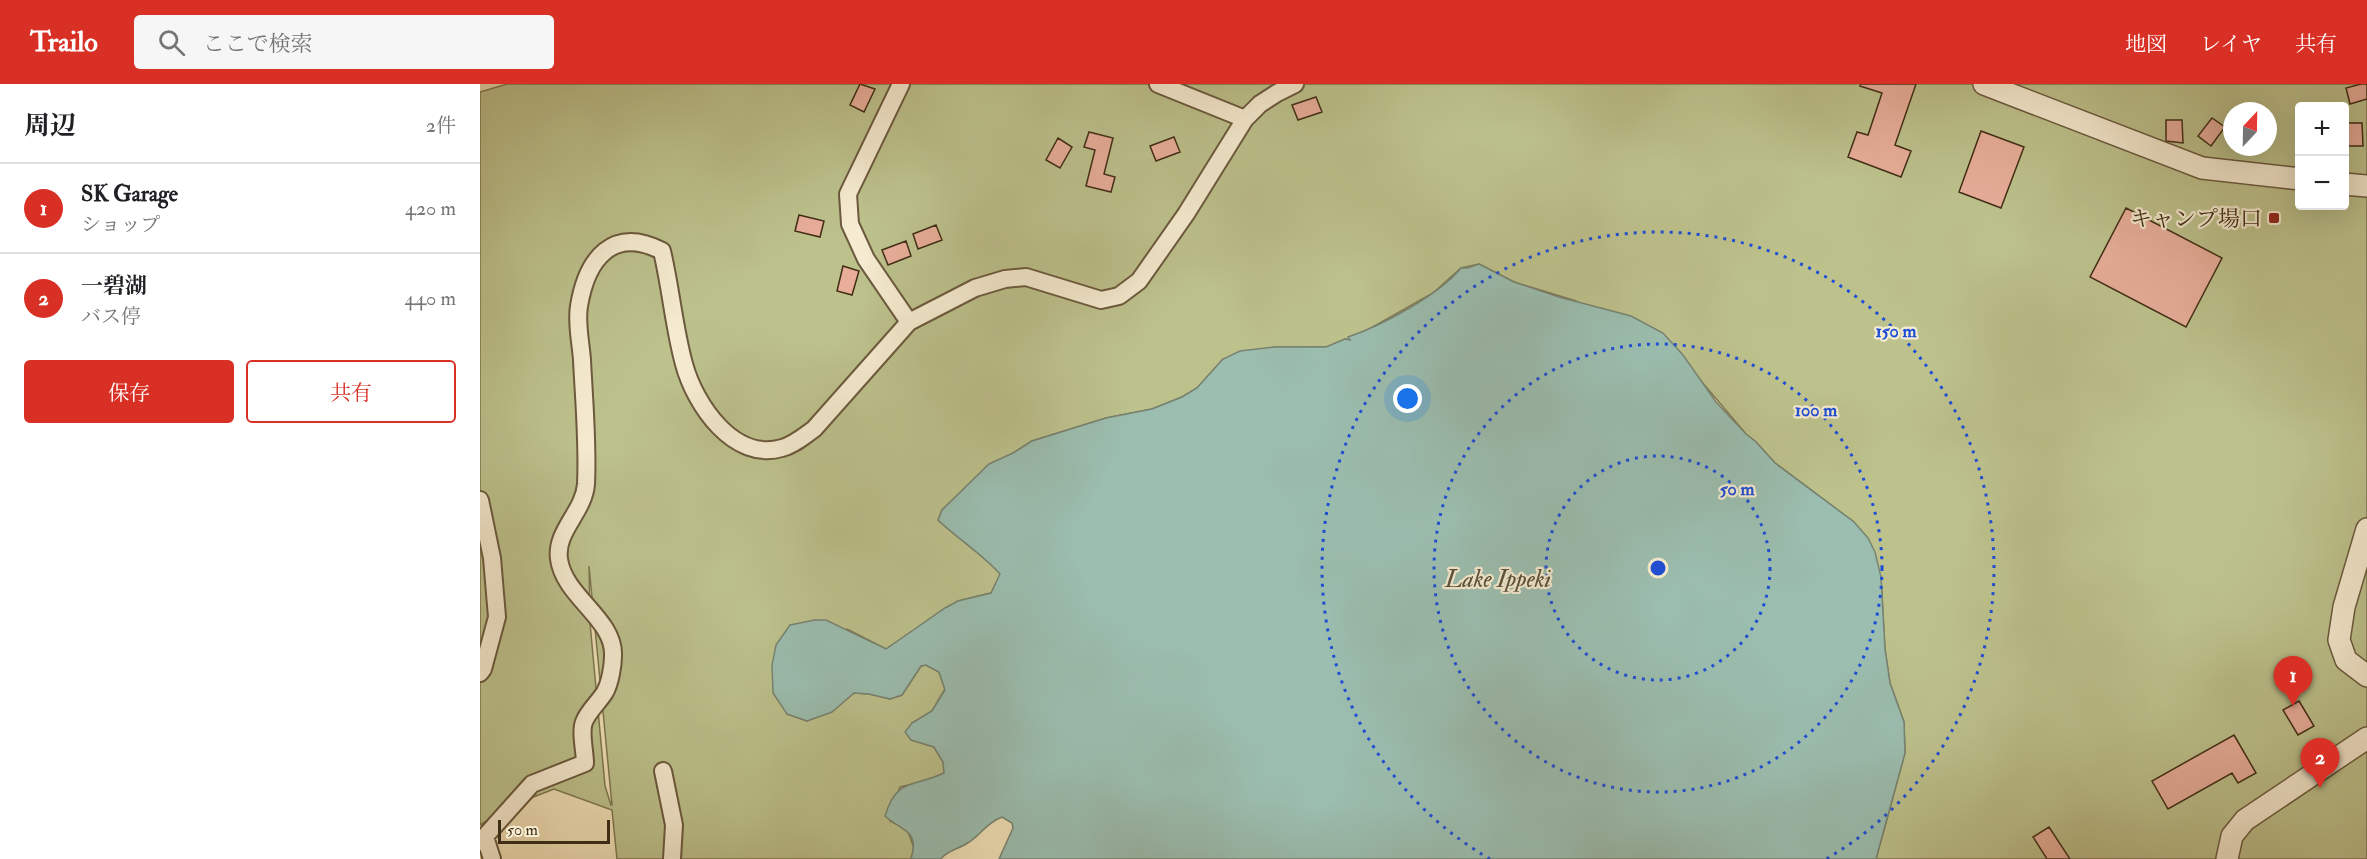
<!DOCTYPE html>
<html lang="ja">
<head>
<meta charset="utf-8">
<style>
  body { margin:0; font-family:"IM FELL Double Pica","Noto Serif JP",serif; background:#f6f6f6; color:#202124 }
  .controls { position:absolute; right:18px; top:18px; display:grid; overflow:hidden; border-radius:6px; box-shadow:0 6px 24px #0002 }
  .controls button { width:54px; height:54px; display:grid; place-items:center; padding:0; border:0; border-bottom:2px solid #e0e0e0; background:#fff; color:#202124; font:30px sans-serif }
  .compass { position:absolute; left:1743px; top:18px; width:54px; height:54px; border-radius:50%; background:#fff; box-shadow:0 6px 24px #0002; rotate:22deg }
  .scale { position:absolute; left:18px; bottom:15px; width:112px; box-sizing:border-box; padding-left:6px; border:3px solid #402d16; border-top:0; font-size:16px; line-height:21px; white-space:nowrap; color:#402d16; -webkit-text-stroke:4px #f6ecd1; paint-order:stroke }
  .you { position:absolute; left:928px; top:315px; width:21px; height:21px; margin:-15px; border:4px solid #fff; border-radius:50%; background:#1a73e8; box-shadow:0 0 0 9px #1a73e833 }
  .badge { display:grid; place-items:center; width:39px; height:39px; border-radius:50%; background:#d93025; color:#fff; font-size:20px; font-weight:700 }
  .pin { position:absolute; translate:-50% -50px; filter:drop-shadow(0 2px 3px #0008) }
  .pin::after { content:''; position:absolute; top:32px; width:21px; height:18px; background:inherit; clip-path:polygon(0 0,100% 0,50% 100%) }
  .list { margin:0; padding:0; list-style:none }
  h2 { display:flex; justify-content:space-between; align-items:center; height:78px; margin:0; padding:0 24px; font-size:26px }
  h2 small { font-size:20px; font-weight:400; color:#757577 }
  .list li { display:grid; grid-template-columns:39px 1fr auto; gap:18px; align-items:center; box-sizing:border-box; height:90px; padding:0 24px; border-top:2px solid #e0e0e0 }
  .list b { display:block; font-size:22px; white-space:nowrap }
  .list p { margin:0; font-size:20px; white-space:nowrap; color:#757577 }
  .list em { font-size:20px; font-style:normal; color:#757577 }
  .actions { display:flex; gap:12px; padding:18px 24px }
  .actions a { flex:1; padding:14px 0; border:2px solid #d93025; border-radius:6px; text-align:center; font-size:21px; color:#d93025 }
  .actions .main { background:#d93025; color:#fff }
  .icon { flex:none; width:33px; height:33px; fill:none; stroke:currentColor; stroke-width:2; stroke-linecap:round; stroke-linejoin:round }
  .map { position:relative; flex:none; width:1887px; height:775px; overflow:hidden }
  header { display:flex; align-items:center; gap:36px; box-sizing:border-box; height:84px; padding:0 30px; background:#d93025; color:#fff }
  header strong { font-size:28px }
  nav { display:flex; gap:33px; margin-inline-start:auto; font-size:21px }
  .search { width:420px; height:54px; background:#f6f6f6; display:flex; align-items:center; gap:15px; box-sizing:border-box; padding:0 21px; border-radius:6px; color:#757577; font-size:22px }
  main { display:flex }
  aside { flex:1; background:#fff }
  .map>svg:first-child { display:block }
</style>
</head>
<body>
<header>
<strong>Trailo</strong>
<div class="search"><svg class="icon" aria-label="search" viewBox="0 0 24 24"><circle cx="10" cy="10" r="6"/><path d="M15 15l6 6"/></svg>ここで検索</div>
<nav><a>地図</a><a>レイヤ</a><a>共有</a></nav>
</header>
<main>
<aside>
<h2>周辺<small>2件</small></h2>
<ul class="list">
<li><span class="badge">1</span><div><b>SK Garage</b><p>ショップ</p></div><em>420 m</em></li>
<li><span class="badge">2</span><div><b>一碧湖</b><p>バス停</p></div><em>440 m</em></li>
</ul>
<div class="actions"><a class="main">保存</a><a>共有</a></div>
</aside>
<div class="map">
<svg width="1887" height="775" viewBox="0 0 1887 775">
  <rect width="100%" height="100%" fill="#f1e2b8"/>
  <filter id="stains"><feTurbulence type="fractalNoise" baseFrequency=".00333" numOctaves="4"/><feColorMatrix values="0 0 0 0 .2 0 0 0 0 .09 0 0 0 0 .02 0 0 0 .5 -.17"/></filter>
  <radialGradient id="worn" r=".72"><stop offset=".6" stop-color="#630" stop-opacity="0"/><stop offset="1" stop-color="#630" stop-opacity=".3"/></radialGradient>
  <path fill="#bdc28d" stroke="#7e7852" stroke-width="1.5" fill-rule="evenodd" d="M 27,0 L 1887,0 L 1887,775 L 1396,775 L 1425,669 L 1424,638 L 1410,599 L 1405,565 L 1401,493 L 1374,438 L 1295,379 L 1276,358 L 1266,350 L 1222,298 L 1096,217 L 1034,198 L 999,180 L 981,184 L 953,209 L 884,248 L 869,253 L 870,256 L 865,255 L 847,263 L 795,263 L 743,275 L 717,304 L 702,313 L 672,325 L 626,334 L 552,357 L 499,391 L 462,426 L 458,436 C 478,455 502,470 521,490 L 511,509 L 478,517 L 406,565 L 367,545 L 307,630 L 327,637 L 352,627 L 374,609 L 389,610 L 410,615 L 422,611 L 441,582 L 446,581 L 459,588 L 465,605 L 452,627 L 432,639 L 431,656 L 454,663 L 463,678 L 464,689 L 448,697 L 420,703 L 410,737 L 427,745 L 434,764 L 431,775 L 137,775 L 132,726 L 74,705 L 33,721 L 0,741 L 0,8 ZM 1820,22 L 1864,22 L 1864,122 L 1820,122 ZM 1752,27 L 1788,27 L 1788,63 L 1752,63 ZM 109,482 L 132,721 L 131,721 L 125,702 L 110,539 Z"/>
  <path fill="#9bbeb0" stroke="#778472" stroke-width="1.5" d="M 999,180 L 1034,198 L 1079,213 L 1151,232 L 1183,249 L 1203,271 L 1236,318 L 1266,350 L 1276,358 L 1295,379 L 1374,438 L 1388,454 L 1395,468 L 1401,493 L 1405,565 L 1410,599 L 1424,638 L 1425,669 L 1396,775 L 519,775 L 533,744 L 532,739 L 522,733 C 504,740 501,752 486,760 C 478,765 466,767 461,775 L 431,775 C 440,745 421,747 405,732 C 417,693 432,704 464,689 L 463,678 L 454,663 L 431,656 L 425,648 L 432,639 L 452,627 L 465,606 L 459,588 L 446,581 L 441,582 L 422,611 L 410,615 L 389,610 L 374,609 L 352,628 L 327,637 L 307,630 L 293,609 L 292,581 L 296,561 L 310,541 L 335,536 L 346,536 L 406,565 L 465,524 L 478,517 L 511,509 L 520,490 C 502,470 478,455 458,436 L 462,426 L 509,380 L 533,369 L 552,357 L 626,334 L 672,325 L 702,313 L 717,304 L 743,275 L 760,267 L 795,263 L 846,263 L 865,255 L 870,256 L 868,253 C 901,242 959,211 981,184 L 988,184 Z"/>
  <path fill="#e8ae9a" stroke="#402d16" stroke-width="1.5" d="M 380,0 L 395,5 L 384,28 L 370,21 Z
    M 1381,0 L 1436,0 L 1415,61 L 1431,67 L 1421,93 L 1368,73 L 1377,48 L 1388,51 L 1402,9 L 1380,2 Z
    M 1881,0 L 1887,0 L 1887,15 L 1870,20 L 1866,4 Z
    M 836,13 L 842,28 L 818,36 L 812,21 Z
    M 1732,34 L 1745,43 L 1731,62 L 1718,52 Z
    M 1686,36 L 1702,36 L 1703,59 L 1686,57 Z
    M 1866,39 L 1882,39 L 1883,62 L 1867,62 Z
    M 1501,47 L 1544,63 L 1521,124 L 1479,108 Z
    M 609,48 L 633,54 L 624,90 L 635,93 L 631,108 L 606,102 L 615,66 L 604,63 Z
    M 694,53 L 700,68 L 676,77 L 670,62 Z
    M 578,54 L 592,63 L 580,84 L 566,76 Z
    M 1646,124 L 1742,174 L 1706,243 L 1610,193 Z
    M 319,131 L 344,137 L 340,153 L 315,147 Z
    M 456,141 L 462,156 L 438,165 L 433,150 Z
    M 426,157 L 431,172 L 408,181 L 402,166 Z
    M 363,182 L 379,187 L 372,211 L 357,207 Z
    M 1819,617 L 1834,642 L 1818,651 L 1803,626 Z
    M 1754,651 L 1776,689 L 1758,699 L 1752,689 L 1688,725 L 1672,697 Z
    M 1569,743 L 1590,775 L 1567,775 L 1553,753 Z"/>
  <g fill="none" stroke-linecap="round" stroke-linejoin="round">
    <g stroke="#6c5a3e" stroke-width="20">
      <path id="minor" d="M 421,0 L 368,110 L 370,140 L 386,175 L 429,238
        M 678,0 L 765,35
        M 0,416 L 12,474 L 17,533 L 3,585 L 0,589
        M 183,687 L 194,741 L 192,775
        M 5,753 L 12,775
        M 0,758 L 52,700 L 105,679 C 105,668 100,648 104,638 C 108,627 119,618 125,608 C 130,599 133,582 133,572 C 135,535 84,513 79,475 C 75,447 104,428 106,400 C 108,359 104,317 102,276 C 101,260 96,239 99,222 C 107,174 133,142 182,167 C 191,205 194,244 204,280 C 215,321 254,378 302,364 C 314,361 324,352 334,345 L 429,238 L 495,204 L 525,195 L 546,193 L 621,216 L 639,212 L 659,197 L 706,130 L 765,35 L 780,20 L 797,9 L 815,0"/>
    </g>
    <g stroke="#6c5a3e" stroke-width="24">
      <path id="tertiary" d="M 1504,0 L 1722,84 L 1820,95
        M 1864,100 L 1887,102
        M 1887,445 L 1864,523 L 1859,556 L 1866,576 L 1887,592
        M 1747,775 L 1752,752 L 1765,736 L 1887,654"/>
    </g>
    <use href="#minor" stroke="#f6ecd1" stroke-width="16"/>
    <use href="#tertiary" stroke="#f6ecd1" stroke-width="21"/>
  </g>
  <g fill="none" stroke="#1d4ed8" stroke-width="3" stroke-dasharray="3 6">
    <circle cx="1178" cy="484" r="112"/>
    <circle cx="1178" cy="484" r="224"/>
    <path d="M1010 775A336 336 0 1 1 1346 775"/>
  </g>
  <rect fill="#8f2418" stroke="#f6ecd1" stroke-width="2" x="1788" y="128" width="12" height="12" rx="3"/>
  <g text-anchor="middle" stroke-width="4.5" stroke-linejoin="round" paint-order="stroke">
    <g font-size="22" fill="#402d16" stroke="#f6ecd1" text-anchor="end">
      <text x="1782" y="142">キャンプ場口</text>
    </g>
    <g font-size="24" font-style="italic" fill="#57513c" stroke="#f6ecd1">
      <text x="1018" y="503">Lake Ippeki</text>
    </g>
  </g>
  <circle cx="1178" cy="484" r="9" fill="#1d4ed8" stroke="#f6ecd1" stroke-width="3"/>
  <g font-size="18" text-anchor="middle" font-weight="bold" fill="#1d4ed8" stroke="#f6ecd1" stroke-width="4.5" stroke-linejoin="round" paint-order="stroke">
    <text x="1416" y="253">150 m</text>
    <text x="1336" y="332">100 m</text>
    <text x="1257" y="411">50 m</text>
  </g>
  <rect width="100%" height="100%" filter="url(#stains)"/>
  <rect width="100%" height="100%" fill="url(#worn)"/>
</svg>
<div class="controls">
<button>+</button>
<button>−</button>
</div>
<svg class="compass" viewBox="-18 -18 36 36"><path d="M0-13l5 13h-10z" fill="#e53935"/><path d="M0 13l5-13h-10z" fill="#757577"/></svg>
<div class="scale">50 m</div>
<div class="you"></div>
<div class="pin badge" style="left:1813px;top:622px">1</div>
<div class="pin badge" style="left:1840px;top:704px">2</div>
</div>
</main>
</body>
</html>
